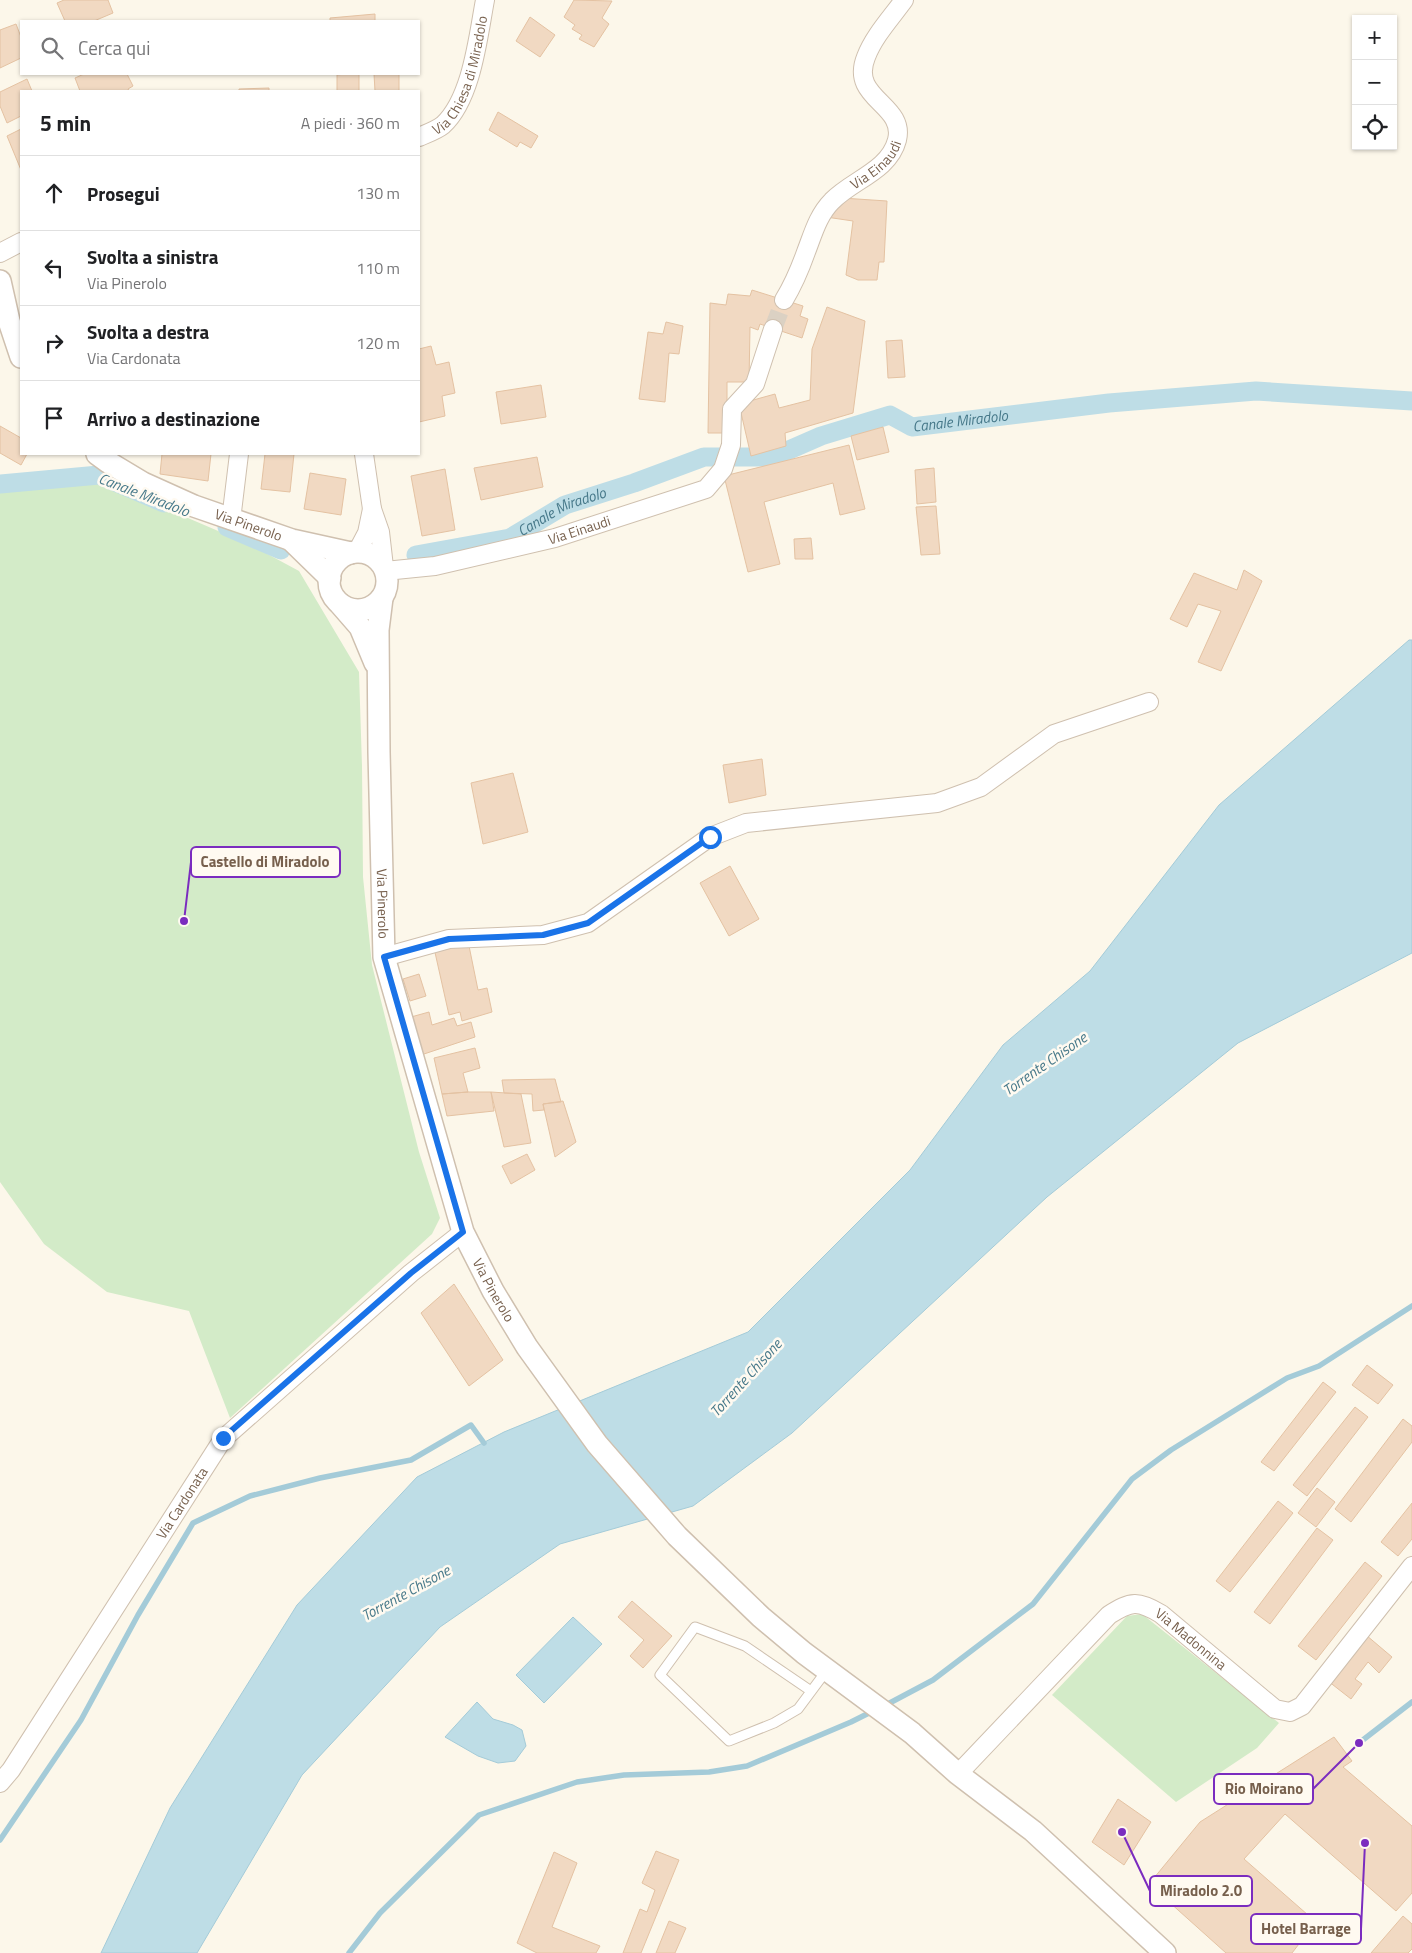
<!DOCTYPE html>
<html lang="it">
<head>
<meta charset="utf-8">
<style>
  body { margin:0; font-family:"Titillium Web",sans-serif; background:#f6f6f6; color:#202124 }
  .controls { position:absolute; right:15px; top:15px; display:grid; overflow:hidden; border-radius:0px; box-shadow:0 1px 4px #0004 }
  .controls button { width:45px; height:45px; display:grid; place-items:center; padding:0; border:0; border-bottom:1px solid #e0e0e0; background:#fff; color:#202124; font:25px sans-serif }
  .stop { position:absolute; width:15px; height:15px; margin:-11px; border:4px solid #1a73e8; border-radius:50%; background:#fff }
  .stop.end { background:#1a73e8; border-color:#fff; box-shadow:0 1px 5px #0008 }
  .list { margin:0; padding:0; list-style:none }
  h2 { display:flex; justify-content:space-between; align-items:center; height:65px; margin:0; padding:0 20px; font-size:21px }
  h2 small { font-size:16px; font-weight:400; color:#757577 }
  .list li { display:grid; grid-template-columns:32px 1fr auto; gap:15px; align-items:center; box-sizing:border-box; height:75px; padding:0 20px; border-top:1px solid #e0e0e0 }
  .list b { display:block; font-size:19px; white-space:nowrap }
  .list p { margin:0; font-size:16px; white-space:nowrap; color:#757577 }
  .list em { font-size:16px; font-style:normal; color:#757577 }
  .icon { flex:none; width:28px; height:28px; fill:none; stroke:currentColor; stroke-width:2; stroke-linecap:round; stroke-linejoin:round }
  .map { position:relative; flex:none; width:1412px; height:1953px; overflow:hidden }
  .search { position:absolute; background:#fff; box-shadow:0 1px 4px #0004; left:20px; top:20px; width:400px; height:55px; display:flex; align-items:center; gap:12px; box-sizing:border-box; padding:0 18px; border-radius:0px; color:#757577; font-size:19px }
  .panel { position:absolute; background:#fff; box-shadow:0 1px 4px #0004; left:20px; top:90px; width:400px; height:365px; border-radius:0px }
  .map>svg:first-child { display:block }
</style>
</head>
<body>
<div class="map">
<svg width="1412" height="1953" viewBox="0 0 1412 1953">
  <rect width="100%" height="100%" fill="#fcf7ea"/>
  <path fill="#d3ebc8" d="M 99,480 L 251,545 L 299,571 L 359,672 L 362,766 L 363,877 L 372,965 L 419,1152 L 440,1218 L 432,1234 L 230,1418 L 189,1311 L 107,1292 L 44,1244 L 0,1182 L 0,490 L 35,485 Z
    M 1142,1614 L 1279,1723 L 1257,1748 L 1176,1802 L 1052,1695 L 1127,1616 Z"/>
  <path fill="#bedde6" stroke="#a4cbd8" d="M 1409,640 L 1412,640 L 1412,953 L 1238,1043 L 1047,1197 L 792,1433 L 693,1506 L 560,1544 L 440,1627 L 302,1775 L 197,1953 L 101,1953 L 170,1808 L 297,1605 L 417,1477 L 504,1432 L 748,1332 L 910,1170 L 1003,1045 L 1090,971 L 1219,805 Z
    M 573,1617 L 602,1644 L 544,1703 L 516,1675 Z
    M 477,1702 L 493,1719 L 513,1725 L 522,1730 L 526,1746 L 515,1761 L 498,1763 L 478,1756 L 445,1737 Z"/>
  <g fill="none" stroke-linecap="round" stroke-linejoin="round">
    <path stroke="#a4cbd8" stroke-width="5.5" d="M 884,1706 L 933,1680 L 1033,1604 L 1132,1479 L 1171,1450 L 1287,1378 L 1319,1366 L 1412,1306
      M 1359,1743 L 1412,1702
      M 0,1840 L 81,1720 L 138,1615 L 193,1523 L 250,1496 L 320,1478 L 411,1460 L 471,1425 L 484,1443
      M 349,1953 L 380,1913 L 479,1815 L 577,1782 L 624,1775 L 709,1772 L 747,1766 L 851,1722 L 873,1711"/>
    <g stroke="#bedde6" stroke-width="19">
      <path d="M 0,484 L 99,475 L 164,503"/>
      <path d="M 227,527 L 281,550"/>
      <path id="s1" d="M 416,555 L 510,538 L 565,505 L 634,483 L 704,457 L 773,457 L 821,436 L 890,415 L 912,427 L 1109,403 L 1256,391 L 1412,401"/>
    </g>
  </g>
  <path fill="#f1d9c2" stroke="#e4c2a2" d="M 64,0 L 108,0 L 113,13 L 94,21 L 65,21 L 57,3 Z
    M 574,0 L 612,1 L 602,18 L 609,24 L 594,47 L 579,39 L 582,35 L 572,29 L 575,25 L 564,17 Z
    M 375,14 L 375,21 L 330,21 L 330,18 Z
    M 530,17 L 555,35 L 540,57 L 516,41 Z
    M 16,24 L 21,37 L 21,58 L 0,68 L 0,30 Z
    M 84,74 L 127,74 L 133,86 L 128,89 L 129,91 L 80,91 L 75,78 Z
    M 345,74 L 359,74 L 359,91 L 337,91 L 337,75 Z
    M 374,74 L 409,74 L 399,74 L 399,91 L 375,91 Z
    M 27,79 L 32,91 L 21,91 L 21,116 L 7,123 L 0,106 L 0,92 Z
    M 269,88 L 269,91 L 239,91 L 239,89 Z
    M 498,112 L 538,136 L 531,148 L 520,142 L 517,147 L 489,130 Z
    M 21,129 L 21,170 L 7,136 Z
    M 842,198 L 887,201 L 884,262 L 879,262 L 877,280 L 858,280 L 846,275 L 853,221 L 826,217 Z
    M 752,290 L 803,306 L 800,316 L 808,319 L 802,338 L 760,324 L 758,330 L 750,327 L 749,382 L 727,382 L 727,433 L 708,433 L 710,303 L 726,305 L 728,294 L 750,296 Z
    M 827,307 L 865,321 L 853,413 L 785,433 L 786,446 L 751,456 L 739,404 L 775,394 L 779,408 L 810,400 L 812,349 Z
    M 666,322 L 683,326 L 679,354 L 669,353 L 665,402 L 639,399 L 648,332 L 663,334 Z
    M 902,340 L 905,377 L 888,378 L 886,341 Z
    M 431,346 L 436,365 L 449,362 L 455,393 L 442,396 L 445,416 L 419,422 L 419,349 Z
    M 541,385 L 546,417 L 501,424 L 496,392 Z
    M 0,426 L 21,438 L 21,454 L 27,454 L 21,465 L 0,453 Z
    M 883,427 L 889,452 L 857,460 L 851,436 Z
    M 849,445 L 865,509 L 840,515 L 833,483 L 764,502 L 780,564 L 748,572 L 724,476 Z
    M 162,454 L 211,454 L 208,481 L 160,474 Z
    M 265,454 L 294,454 L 290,492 L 261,489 Z
    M 537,457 L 543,487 L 481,500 L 474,468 Z
    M 934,468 L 936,502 L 917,504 L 915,470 Z
    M 445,469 L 455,530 L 422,536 L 411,476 Z
    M 310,473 L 346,479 L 341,515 L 304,509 Z
    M 936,506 L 940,554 L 921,555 L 916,507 Z
    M 811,538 L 813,559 L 795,559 L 794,539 Z
    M 1244,570 L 1262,581 L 1221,671 L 1198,662 L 1221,611 L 1198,604 L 1187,627 L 1170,619 L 1194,573 L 1237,590 Z
    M 762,759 L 766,795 L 729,803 L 723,765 Z
    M 513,773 L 528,832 L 483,844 L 471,783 Z
    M 730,866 L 759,919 L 729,936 L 700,883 Z
    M 468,941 L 478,990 L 487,988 L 492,1012 L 462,1021 L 460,1012 L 449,1015 L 434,948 Z
    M 419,974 L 426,996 L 410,1001 L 403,979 Z
    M 429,1012 L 432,1025 L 454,1018 L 457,1026 L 471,1022 L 475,1037 L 421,1055 L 411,1017 Z
    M 475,1048 L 480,1068 L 463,1073 L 468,1092 L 442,1094 L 434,1058 Z
    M 555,1079 L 561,1102 L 543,1104 L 544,1110 L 533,1111 L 532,1094 L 504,1093 L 502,1080 Z
    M 468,1092 L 491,1092 L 494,1111 L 447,1116 L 442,1094 Z
    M 491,1092 L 521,1094 L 531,1143 L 504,1147 Z
    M 563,1101 L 576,1142 L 555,1157 L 543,1104 Z
    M 527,1154 L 535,1170 L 511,1184 L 502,1166 Z
    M 454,1284 L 503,1360 L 469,1386 L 421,1313 Z
    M 1367,1365 L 1393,1385 L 1378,1404 L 1352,1385 Z
    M 1323,1382 L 1336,1392 L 1274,1471 L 1261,1462 Z
    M 1355,1407 L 1368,1417 L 1307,1496 L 1293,1485 Z
    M 1403,1419 L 1412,1426 L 1412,1442 L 1351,1522 L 1335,1509 Z
    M 1317,1488 L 1335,1502 L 1316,1527 L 1298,1513 Z
    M 1278,1501 L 1293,1513 L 1230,1592 L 1216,1581 Z
    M 1412,1503 L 1412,1539 L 1398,1556 L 1381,1542 Z
    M 1317,1528 L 1333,1540 L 1270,1624 L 1254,1612 Z
    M 1365,1562 L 1382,1576 L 1316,1660 L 1298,1646 Z
    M 632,1601 L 672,1636 L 643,1668 L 630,1656 L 644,1640 L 618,1617 Z
    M 1366,1635 L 1392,1657 L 1379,1673 L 1368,1662 L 1355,1679 L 1362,1684 L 1351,1699 L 1328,1681 Z
    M 1334,1737 L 1352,1761 L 1343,1767 L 1412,1826 L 1412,1893 L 1396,1911 L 1285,1814 L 1244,1859 L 1316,1922 L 1292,1953 L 1226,1953 L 1149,1884 L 1200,1822 Z
    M 1118,1799 L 1151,1822 L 1124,1865 L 1092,1842 Z
    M 656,1851 L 679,1860 L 641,1953 L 623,1953 L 640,1909 L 647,1912 L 655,1890 L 642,1883 Z
    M 554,1852 L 577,1863 L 552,1927 L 600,1946 L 596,1953 L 537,1953 L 517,1943 Z
    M 1403,1916 L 1412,1924 L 1412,1949 L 1408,1953 L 1371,1953 Z
    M 669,1921 L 686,1928 L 675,1953 L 656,1953 Z"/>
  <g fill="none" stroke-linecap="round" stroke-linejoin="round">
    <path stroke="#dbd1c3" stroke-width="18" stroke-dasharray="18 9" stroke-linecap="butt" d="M 773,329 L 784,300"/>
    <g stroke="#cfc0af" stroke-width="11">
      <path id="service" d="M 811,1691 L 745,1646 L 695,1627 L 660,1675 L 729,1741 L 774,1723 L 798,1709 L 827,1670"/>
    </g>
    <g stroke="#cfc0af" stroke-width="20">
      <g id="minor">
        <path id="s2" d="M 419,137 C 426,134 437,130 443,125 C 472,98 478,37 485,0"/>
        <path d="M 0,253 L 21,242"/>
        <path id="s3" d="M 784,300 C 793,285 800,269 806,252 C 813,234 818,215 832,201 C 852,180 889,171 897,140 C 906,104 849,99 866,57 C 874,36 891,18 904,0"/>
        <path d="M 364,454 L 372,509 L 380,532 L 384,567"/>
        <path d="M 231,520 L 239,454"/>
        <path d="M 357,552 L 367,533 L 372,509"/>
        <path id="s4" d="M 385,571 L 435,566 L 555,538 L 706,489 L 723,469 L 731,445 L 732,409 L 755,384 L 773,329"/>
        <path d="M 384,957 L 449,939 L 543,935 L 588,923 L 710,837 L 746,823 L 937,803 L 981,787 L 1054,734 L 1149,702"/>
        <path id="s5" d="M 958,1774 L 1109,1615 C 1131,1601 1138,1600 1161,1614 L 1275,1709 L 1290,1712 L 1302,1706 L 1412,1566"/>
        <path id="s6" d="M 0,1783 L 11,1770 L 223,1439 L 411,1273 L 463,1232"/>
      </g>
    </g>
    <g stroke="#cfc0af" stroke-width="24">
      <g id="tertiary">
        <path d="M 0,281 L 9,321 L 21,357"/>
        <path id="s7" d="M 97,454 L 108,462 L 143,483 L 194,506 L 292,540 L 351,553"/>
        <path d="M 292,541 L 330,578"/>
        <circle cx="358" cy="581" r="29"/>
        <path id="s8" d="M 382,598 L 378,630 L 379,752 L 384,957 L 463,1232 L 493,1291 L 527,1347 L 597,1444 L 677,1536 L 761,1617 L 804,1653 L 912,1733 L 958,1774 L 1033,1831 L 1165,1953"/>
        <path d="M 340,604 L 360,627 L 375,663"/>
      </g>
    </g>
    <use href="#service" stroke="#fff" stroke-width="9"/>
    <use href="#minor" stroke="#fff" stroke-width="18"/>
    <use href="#tertiary" stroke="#fff" stroke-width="21"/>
  </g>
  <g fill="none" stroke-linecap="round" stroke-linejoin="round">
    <path stroke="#1a73e8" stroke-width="6" d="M 223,1438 L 411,1273 L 463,1232 L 384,957 L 449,939 L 543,935 L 588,923 L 710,837"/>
  </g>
  <g text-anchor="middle" stroke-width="5" stroke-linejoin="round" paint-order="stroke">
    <g font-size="14" fill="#77604d" stroke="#fffaf1">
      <text dy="5" stroke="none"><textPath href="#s2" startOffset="80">Via Chiesa di Miradolo</textPath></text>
      <text dy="5" stroke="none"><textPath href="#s3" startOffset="168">Via Einaudi</textPath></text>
      <text dy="5" stroke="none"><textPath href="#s7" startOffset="168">Via Pinerolo</textPath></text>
      <text dy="5" stroke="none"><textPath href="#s4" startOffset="199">Via Einaudi</textPath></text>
      <text dy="5" stroke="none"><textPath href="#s8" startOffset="306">Via Pinerolo</textPath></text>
      <text dy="5" stroke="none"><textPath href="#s8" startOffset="711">Via Pinerolo</textPath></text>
      <text dy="5" stroke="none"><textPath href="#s6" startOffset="334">Via Cardonata</textPath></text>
      <text dy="5" stroke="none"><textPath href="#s5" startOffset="315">Via Madonnina</textPath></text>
    </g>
    <g font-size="15" font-style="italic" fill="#47798a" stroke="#fffaf1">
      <text dy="5" stroke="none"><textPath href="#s1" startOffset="574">Canale Miradolo</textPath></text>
      <text transform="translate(144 495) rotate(21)" y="5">Canale Miradolo</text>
      <text dy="5" stroke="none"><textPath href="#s1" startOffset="154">Canale Miradolo</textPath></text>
      <text transform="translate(1045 1064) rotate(-35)" y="5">Torrente Chisone</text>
      <text transform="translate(746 1378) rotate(-48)" y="5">Torrente Chisone</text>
      <text transform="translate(406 1593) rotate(-29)" y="5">Torrente Chisone</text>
    </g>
  </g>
  <path fill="none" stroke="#7b2cbf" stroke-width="2" d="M184 921L191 862M1359 1743L1313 1789M1122 1832L1150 1891M1365 1843L1361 1929"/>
  <g fill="#7b2cbf" stroke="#fffaf1" stroke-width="2">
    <circle cx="184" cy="921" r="5"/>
    <circle cx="1359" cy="1743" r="5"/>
    <circle cx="1122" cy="1832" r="5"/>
    <circle cx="1365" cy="1843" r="5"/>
  </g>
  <g fill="#fffaf1" stroke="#7b2cbf" stroke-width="2">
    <rect x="191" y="847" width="149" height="30" rx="5"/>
    <rect x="1214" y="1774" width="99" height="30" rx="5"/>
    <rect x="1150" y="1876" width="102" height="30" rx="5"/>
    <rect x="1251" y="1914" width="110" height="30" rx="5"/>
  </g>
  <g font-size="15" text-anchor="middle" font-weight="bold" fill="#77604d">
    <text x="265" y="867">Castello di Miradolo</text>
    <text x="1264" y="1794">Rio Moirano</text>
    <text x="1201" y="1896">Miradolo 2.0</text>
    <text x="1306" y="1934">Hotel Barrage</text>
  </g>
</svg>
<div class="controls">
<button>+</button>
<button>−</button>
<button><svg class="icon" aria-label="locate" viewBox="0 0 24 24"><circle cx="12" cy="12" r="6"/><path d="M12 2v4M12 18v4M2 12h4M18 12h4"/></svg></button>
</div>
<div class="stop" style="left:710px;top:837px"></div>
<div class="stop end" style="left:223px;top:1438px"></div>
<div class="search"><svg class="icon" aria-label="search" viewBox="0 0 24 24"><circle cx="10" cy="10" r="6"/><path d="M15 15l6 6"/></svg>Cerca qui</div>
<section class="panel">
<h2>5 min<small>A piedi · 360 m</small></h2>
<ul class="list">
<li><svg class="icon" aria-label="ahead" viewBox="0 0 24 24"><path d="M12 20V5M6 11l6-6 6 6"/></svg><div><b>Prosegui</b></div><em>130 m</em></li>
<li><svg class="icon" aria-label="left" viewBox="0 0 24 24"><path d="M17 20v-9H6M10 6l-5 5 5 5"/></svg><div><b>Svolta a sinistra</b><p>Via Pinerolo</p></div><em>110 m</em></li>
<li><svg class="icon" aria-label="right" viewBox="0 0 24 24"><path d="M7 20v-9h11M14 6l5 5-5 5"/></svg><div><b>Svolta a destra</b><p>Via Cardonata</p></div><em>120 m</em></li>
<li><svg class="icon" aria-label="arrive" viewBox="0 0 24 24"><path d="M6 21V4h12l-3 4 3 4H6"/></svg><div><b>Arrivo a destinazione</b></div></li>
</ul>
</section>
</div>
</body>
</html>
